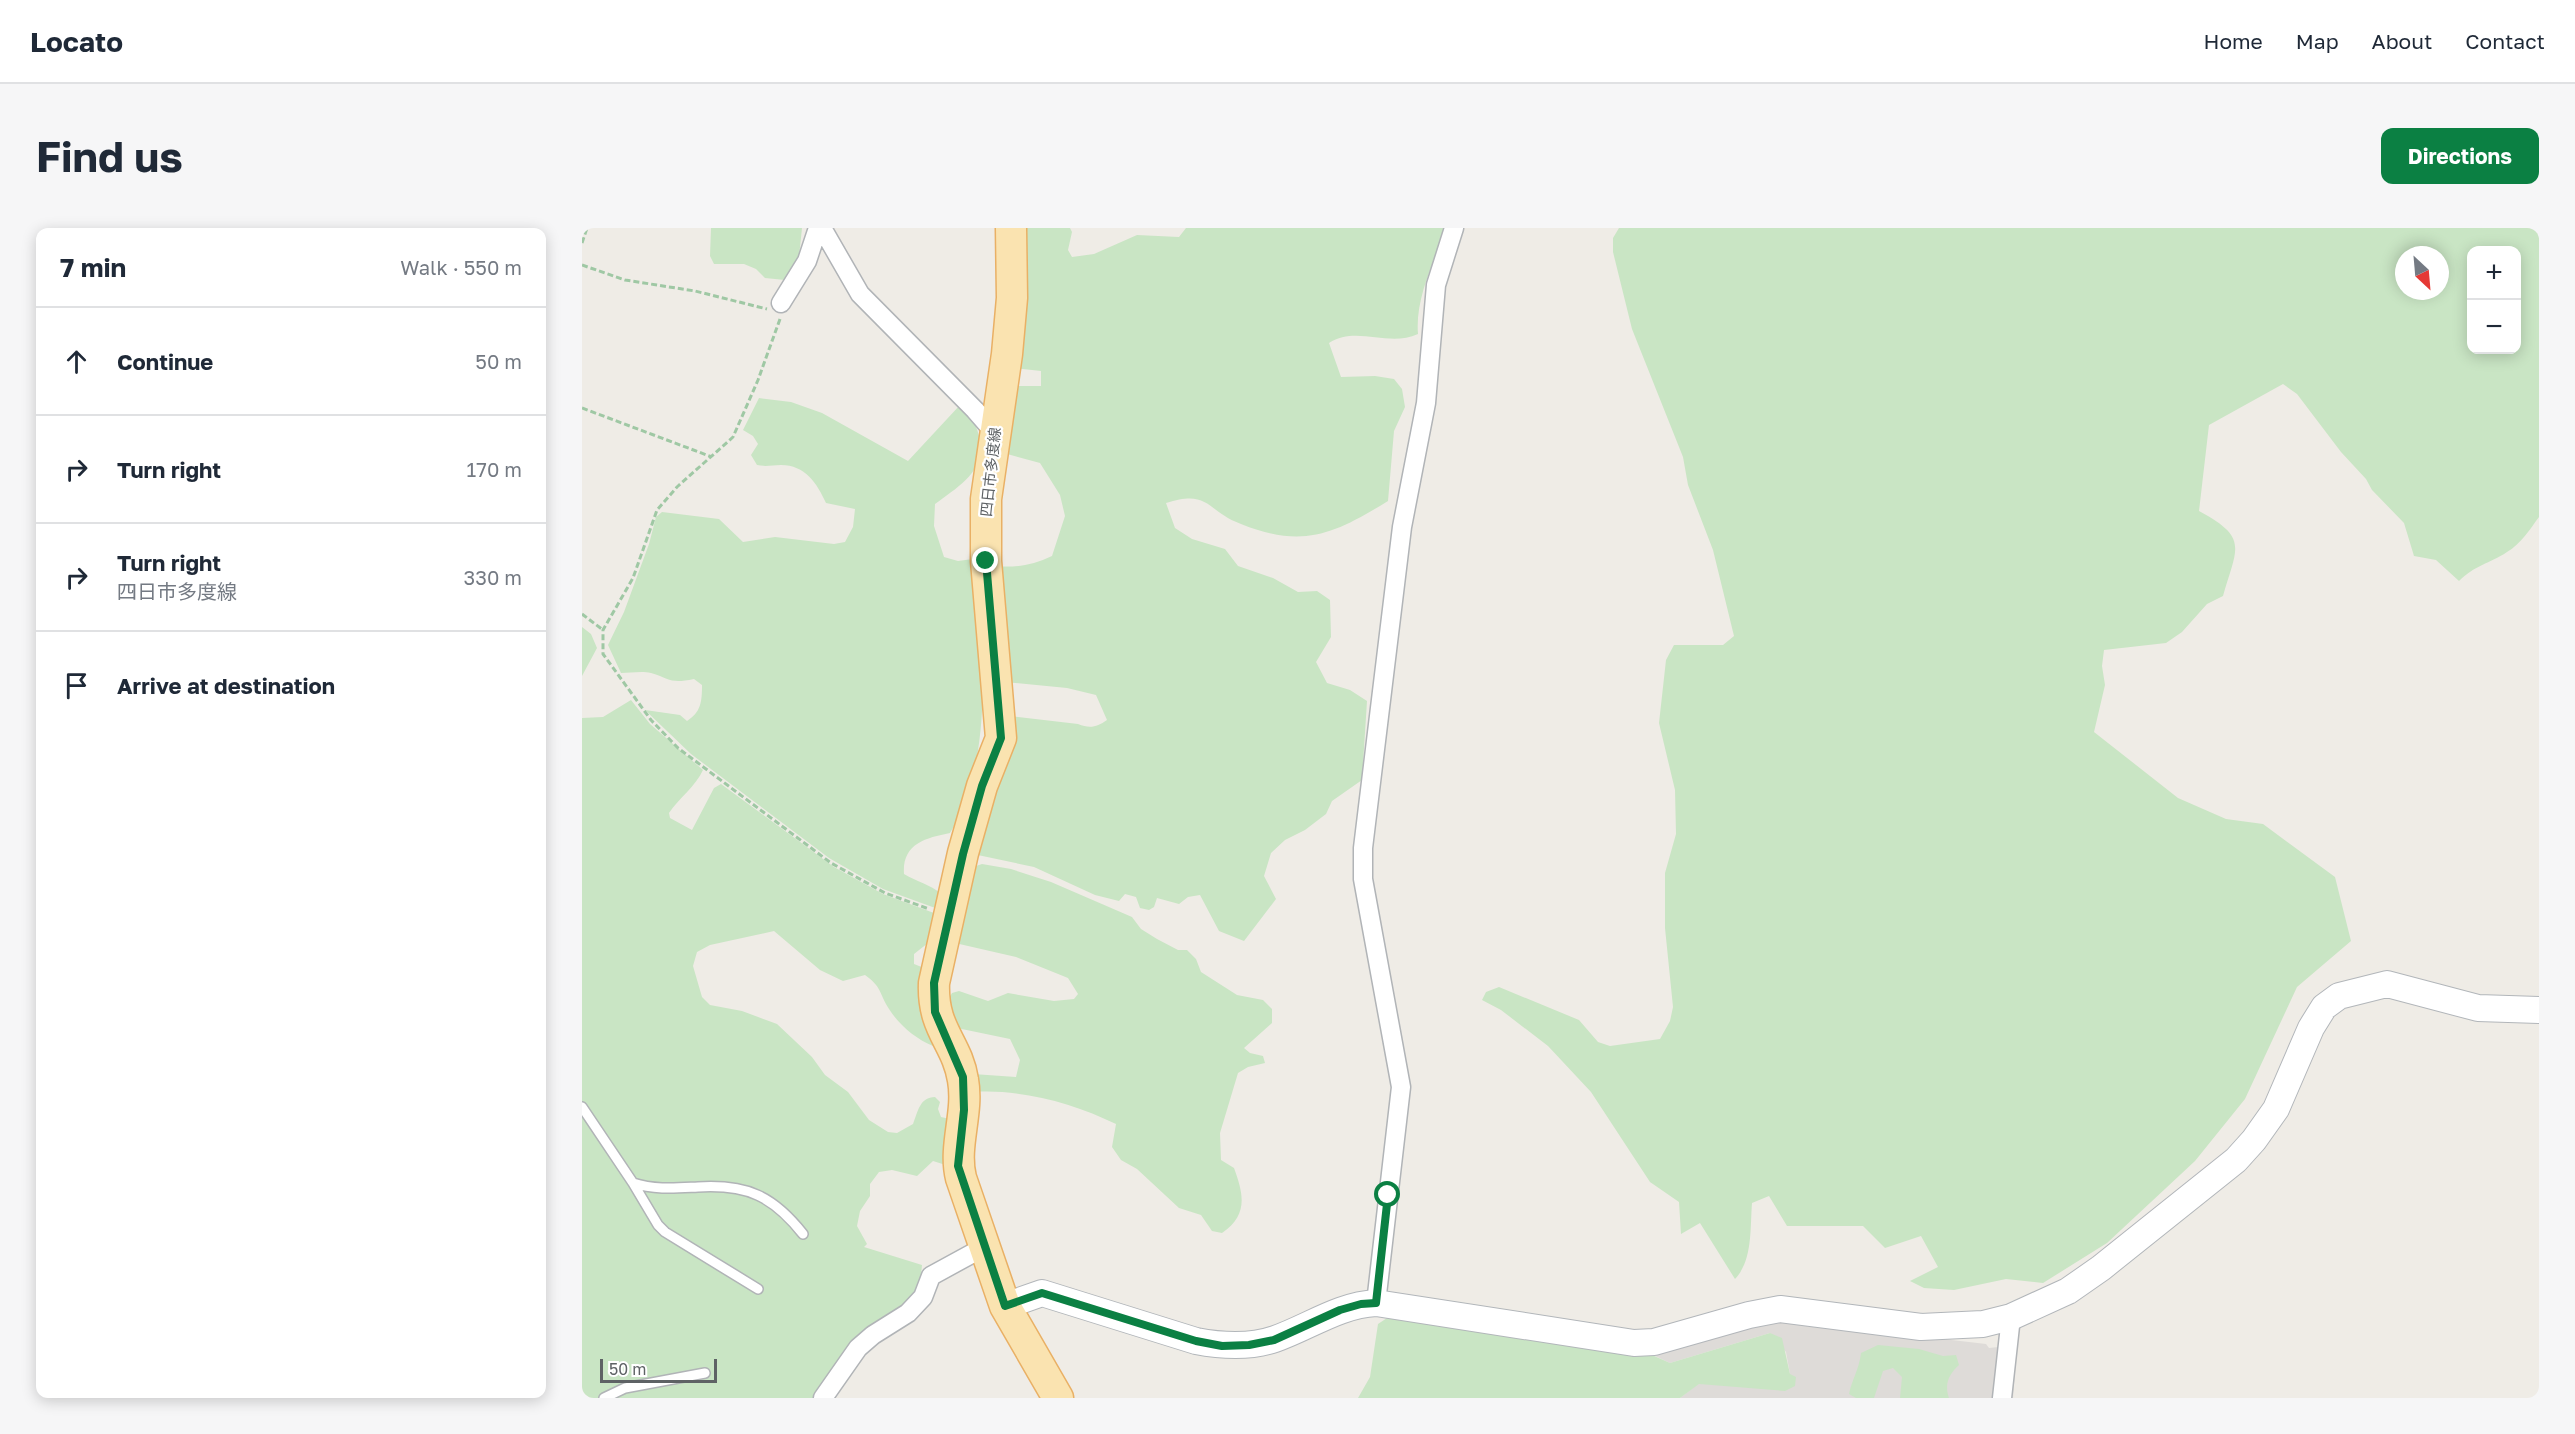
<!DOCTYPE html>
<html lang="en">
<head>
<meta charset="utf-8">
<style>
  body { margin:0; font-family:"Golos Text","Noto Sans JP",sans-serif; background:#f6f6f7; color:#1f2937 }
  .controls { position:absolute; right:18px; top:18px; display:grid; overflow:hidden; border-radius:12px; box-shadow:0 3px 15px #0003 }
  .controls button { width:54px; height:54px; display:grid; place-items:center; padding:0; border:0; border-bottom:2px solid #e0e1e3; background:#fff; color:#1f2937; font:30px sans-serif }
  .compass { position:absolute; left:1813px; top:18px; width:54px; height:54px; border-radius:50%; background:#fff; box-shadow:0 3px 15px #0003; rotate:154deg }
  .scale { position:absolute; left:18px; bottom:15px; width:117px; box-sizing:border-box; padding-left:6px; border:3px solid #5e6265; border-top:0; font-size:16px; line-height:21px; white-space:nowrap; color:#5e6265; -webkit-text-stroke:4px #fff; paint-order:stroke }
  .stop { position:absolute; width:18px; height:18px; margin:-14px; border:4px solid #0b8043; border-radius:50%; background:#fff }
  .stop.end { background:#0b8043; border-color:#fff; box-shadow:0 2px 6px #0008 }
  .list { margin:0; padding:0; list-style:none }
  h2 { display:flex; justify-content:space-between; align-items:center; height:78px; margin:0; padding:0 24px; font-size:26px }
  h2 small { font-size:20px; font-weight:400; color:#747a83 }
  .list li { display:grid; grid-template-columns:39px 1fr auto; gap:18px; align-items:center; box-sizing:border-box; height:108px; padding:0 24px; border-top:2px solid #e0e1e3 }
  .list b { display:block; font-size:22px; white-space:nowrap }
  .list p { margin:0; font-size:20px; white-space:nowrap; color:#747a83 }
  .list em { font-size:20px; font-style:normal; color:#747a83 }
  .icon { flex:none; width:33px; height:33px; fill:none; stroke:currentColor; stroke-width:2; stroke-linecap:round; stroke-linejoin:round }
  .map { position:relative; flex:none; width:1957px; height:1170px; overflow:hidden; border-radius:12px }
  header { display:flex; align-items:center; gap:36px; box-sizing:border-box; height:84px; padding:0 30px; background:#fff; border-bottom:2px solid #e0e1e3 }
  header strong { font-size:28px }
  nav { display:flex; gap:33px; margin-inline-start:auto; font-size:21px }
  .intro { display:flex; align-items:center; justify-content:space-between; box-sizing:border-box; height:144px; padding:0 36px }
  h1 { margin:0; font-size:42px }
  .button { padding:15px 27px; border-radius:12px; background:#0b8043; color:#fff; font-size:21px; font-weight:700 }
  main { display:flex; gap:36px; padding:0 36px }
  aside { flex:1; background:#fff; border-radius:12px; box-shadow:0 3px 15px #0003 }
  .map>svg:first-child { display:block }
</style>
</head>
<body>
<header>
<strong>Locato</strong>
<nav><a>Home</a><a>Map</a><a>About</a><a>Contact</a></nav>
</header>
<div class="intro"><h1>Find us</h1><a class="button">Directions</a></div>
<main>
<aside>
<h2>7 min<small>Walk · 550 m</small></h2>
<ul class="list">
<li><svg class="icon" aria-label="ahead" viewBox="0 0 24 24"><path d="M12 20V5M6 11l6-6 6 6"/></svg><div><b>Continue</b></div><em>50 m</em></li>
<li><svg class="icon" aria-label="right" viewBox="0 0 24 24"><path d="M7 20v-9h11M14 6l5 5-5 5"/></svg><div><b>Turn right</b></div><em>170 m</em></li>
<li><svg class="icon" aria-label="right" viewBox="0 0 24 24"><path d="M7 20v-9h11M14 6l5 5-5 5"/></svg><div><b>Turn right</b><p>四日市多度線</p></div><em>330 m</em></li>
<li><svg class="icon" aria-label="arrive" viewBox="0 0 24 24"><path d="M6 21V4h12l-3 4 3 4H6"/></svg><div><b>Arrive at destination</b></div></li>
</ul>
</aside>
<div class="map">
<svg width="1957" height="1170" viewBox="0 0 1957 1170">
  <rect width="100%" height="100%" fill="#efece6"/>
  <path fill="#dedbd8" d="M 1189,1091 L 1404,1116 L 1407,1120 L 1435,1117 L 1431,1170 L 1098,1170 L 1116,1156 L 1208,1146 L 1204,1124 L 1188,1105 L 1088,1135 L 1071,1127 Z"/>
  <path fill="#c9e5c4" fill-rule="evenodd" d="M 129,0 L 220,0 L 217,29 L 203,52 L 183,50 L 174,41 L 162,36 L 132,36 L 128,28 Z
    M 437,0 L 488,0 L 490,4 L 486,22 L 490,29 L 512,26 L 555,7 L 597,9 L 604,0 L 865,0 C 852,33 833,70 836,106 C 806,120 775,97 747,115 L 759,149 L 793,148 L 812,151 L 820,161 L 823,179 L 812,203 L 806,273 C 752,306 721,321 659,296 C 624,283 628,261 584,275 L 593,300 L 610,311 L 643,321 L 656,338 L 691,350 L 716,364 L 735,363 L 748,372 L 749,409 L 734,434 L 745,455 L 768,462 L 785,473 L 780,552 L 750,573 L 744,586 L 723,602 L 703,612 L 689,625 L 682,648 L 694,671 L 662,713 L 637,703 L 618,667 L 606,669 L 597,676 L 575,670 L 572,679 L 567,682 L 558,680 L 554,669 L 543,666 L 537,673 L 513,667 L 452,639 L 391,626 L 428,488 L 496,496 C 508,501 515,499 525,492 L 514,467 L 485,460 L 423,454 L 413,338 C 435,340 451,337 470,328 L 483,288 L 478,267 L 458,235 L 418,224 L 430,158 L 459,158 L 459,143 L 432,140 Z
    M 1037,0 L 1957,0 L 1957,289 C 1948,301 1939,316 1925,324 C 1907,336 1893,337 1877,353 L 1854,332 L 1832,328 L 1822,295 L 1790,262 L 1784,251 L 1759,224 L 1715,166 L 1701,156 L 1627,197 L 1617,283 C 1667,310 1655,319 1641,368 L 1625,376 L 1600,404 L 1584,415 L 1522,422 L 1520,438 L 1523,457 L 1512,504 L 1596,570 L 1644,591 L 1681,596 L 1753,649 L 1769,713 L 1715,759 L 1663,871 L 1613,933 L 1525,1015 L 1461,1055 L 1424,1051 L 1372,1062 L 1342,1060 L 1328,1053 L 1356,1039 L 1339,1008 L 1303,1020 L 1281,998 L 1205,998 L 1187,968 L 1170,975 C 1168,1000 1171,1032 1153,1051 L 1118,995 L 1099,1006 L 1097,974 L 1068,954 L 1009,864 L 966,818 L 919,782 L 900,772 L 904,764 L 917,759 L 997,792 L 1016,814 L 1028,818 L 1078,811 L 1088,793 L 1091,779 L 1083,700 L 1083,645 L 1094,606 L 1093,562 L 1077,495 L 1084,432 L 1092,417 L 1141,417 L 1152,408 L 1131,322 L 1106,257 L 1101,229 L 1050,101 L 1031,24 L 1031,10 ZM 1890,22 L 1934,22 L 1934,122 L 1890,122 ZM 1822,27 L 1858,27 L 1858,63 L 1822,63 Z
    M 177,170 L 209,174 L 240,185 L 326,233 L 378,177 C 387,186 394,195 397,208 C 406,242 377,258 353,276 L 352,298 L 362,329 L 376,333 L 398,330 C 399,415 414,531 368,605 C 343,610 320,616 322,646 C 335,654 348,656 359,666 L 356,681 L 301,661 L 247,630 L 109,526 L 63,482 L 98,487 L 105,493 C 119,484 120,474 120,457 L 112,451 C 88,456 89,451 69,445 C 60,443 48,445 39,445 L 26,417 L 42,384 L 67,316 L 74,289 L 80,284 L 137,291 L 161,314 L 193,309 L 252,316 L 263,314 L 271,299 L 273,281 L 244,275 C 235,255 223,237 199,237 C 190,237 184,239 175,237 L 169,227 L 176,216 L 171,208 L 161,202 Z
    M 0,399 L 9,406 L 15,420 L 0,448 Z
    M 49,472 L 68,496 L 121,542 C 114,558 97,570 87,585 L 88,590 L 110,602 L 132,560 L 139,556 L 252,639 L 301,666 L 360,688 L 346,715 L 332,726 L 332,736 L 342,740 L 357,815 L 351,818 C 334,811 317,797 307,781 C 297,765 300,759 283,747 L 261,753 L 238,742 L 192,703 L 128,717 L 115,724 L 111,738 L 120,769 L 128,777 L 160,783 L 195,796 L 230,829 L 243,847 L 266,864 L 287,892 L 306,904 L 315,905 L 331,896 C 336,883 338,869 353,869 L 358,874 L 356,881 L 359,889 L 368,891 L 370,939 L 351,933 L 335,948 L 310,942 L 297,944 L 288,956 L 288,968 L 278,983 L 275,998 L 285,1016 L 282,1019 L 340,1037 L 337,1067 L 237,1170 L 0,1170 L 0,490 L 21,489 Z
    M 400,636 L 429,641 L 469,654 L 550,689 L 559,701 L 575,711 L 596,722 L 605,722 L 614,731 L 619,744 L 655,767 L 681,772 L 690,781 L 690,795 L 662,820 L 668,825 L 681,828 L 683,835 L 666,839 L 656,845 L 638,905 L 639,932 L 652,940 C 662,967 666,987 640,1005 L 630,1003 L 619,987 L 597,980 L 555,941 L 539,932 L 530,919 L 534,896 C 491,875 440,861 392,864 L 391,846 L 434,849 L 438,832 L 428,811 L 375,800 L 366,772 L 370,765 L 377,763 L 406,773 L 426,765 L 472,773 L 492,771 L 496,766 L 486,750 L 434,729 L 373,715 L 388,640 Z
    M 808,1088 L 1070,1127 L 1088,1135 L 1188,1105 L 1200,1110 L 1208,1146 L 1214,1149 L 1213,1158 L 1203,1163 L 1117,1156 L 1098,1170 L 776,1170 L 788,1149 L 796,1096 Z
    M 1296,1117 L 1337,1121 L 1361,1128 L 1374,1127 L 1377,1137 C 1367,1146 1362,1156 1367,1170 L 1318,1170 L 1320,1149 L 1311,1140 L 1301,1143 L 1292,1170 L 1274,1170 L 1267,1166 C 1270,1151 1277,1142 1279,1125 Z"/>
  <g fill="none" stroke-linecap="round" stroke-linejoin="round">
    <g stroke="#b1b4b7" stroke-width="12">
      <path id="lane" d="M 0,879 L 51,955 C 73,962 94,960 116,959 C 165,956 191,968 221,1006
        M 51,955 L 76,997 L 83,1004 L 176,1061
        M 22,1170 L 43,1160 L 123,1145"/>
    </g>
    <g stroke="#b1b4b7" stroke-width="21">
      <path id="street" d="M 240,0 L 278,66 L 393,182 L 413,205
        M 199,75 L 225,33 L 236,0
        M 794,1075 L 819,859 L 781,651 L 781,620 L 820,299 L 844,175 L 854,57 L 872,0
        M 241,1170 L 276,1120 L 291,1107 L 326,1085 L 341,1069 L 349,1048 L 404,1018
        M 1420,1170 L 1429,1089"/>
    </g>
    <g stroke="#b2b6ba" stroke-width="28">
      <path id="secondary" d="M 423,1078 L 460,1065 L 614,1113 C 640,1118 667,1120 693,1111 C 727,1099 757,1077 794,1075 L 1052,1115 L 1072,1114 L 1167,1087 L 1198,1081 L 1339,1099 L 1401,1096 L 1429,1089 L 1486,1063 L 1519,1040 L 1654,932 L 1672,912 L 1694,881 L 1729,800 L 1742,779 L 1757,768 L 1805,756 L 1896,780 L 1957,782"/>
    </g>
    <g stroke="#e9b065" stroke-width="33">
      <path id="primary" d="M 429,0 L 430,70 L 425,126 L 404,271 L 404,333 L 419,510 L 400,558 L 381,625 L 352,755 C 350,802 375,814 381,852 C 387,885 371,918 379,950 L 423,1078 L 476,1170"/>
    </g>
    <path stroke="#9fc8a4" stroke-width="3" stroke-dasharray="6 3" stroke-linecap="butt" d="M 0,15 L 5,0
      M 0,37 L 43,52 L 113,63 L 185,81
      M 198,91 L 176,152 L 151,209 L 95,259 L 75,282 L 51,350 L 21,402 L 21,426 L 69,492 L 96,520 L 249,635 L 303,665 L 347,681
      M 0,180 L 130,229
      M 0,386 L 21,402"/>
    <use href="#lane" stroke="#fff" stroke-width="9"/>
    <use href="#street" stroke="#fff" stroke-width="18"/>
    <use href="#secondary" stroke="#fff" stroke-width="26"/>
    <use href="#primary" stroke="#fae3b0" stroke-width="30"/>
  </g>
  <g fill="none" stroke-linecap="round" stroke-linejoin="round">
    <path stroke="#0b8043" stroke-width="8" d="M 404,333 L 419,510 L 400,558 L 381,626 L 352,755 L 353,784 L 381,849 L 382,882 L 376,938 L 423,1078 L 460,1065 L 614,1113 L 640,1118 L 667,1117 L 692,1112 L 758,1082 L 779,1076 L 794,1075 L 806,967"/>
  </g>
  <g text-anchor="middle" stroke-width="4.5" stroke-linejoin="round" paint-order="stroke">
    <g font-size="15" fill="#5e6265" stroke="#fff">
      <text transform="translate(409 244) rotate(-84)" y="5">四日市多度線</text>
    </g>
  </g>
</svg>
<div class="controls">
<button>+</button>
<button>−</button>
</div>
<svg class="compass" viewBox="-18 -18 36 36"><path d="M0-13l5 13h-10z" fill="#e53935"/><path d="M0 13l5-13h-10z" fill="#747a83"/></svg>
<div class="scale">50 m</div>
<div class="stop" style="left:806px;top:967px"></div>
<div class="stop end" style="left:404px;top:333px"></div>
</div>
</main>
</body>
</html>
